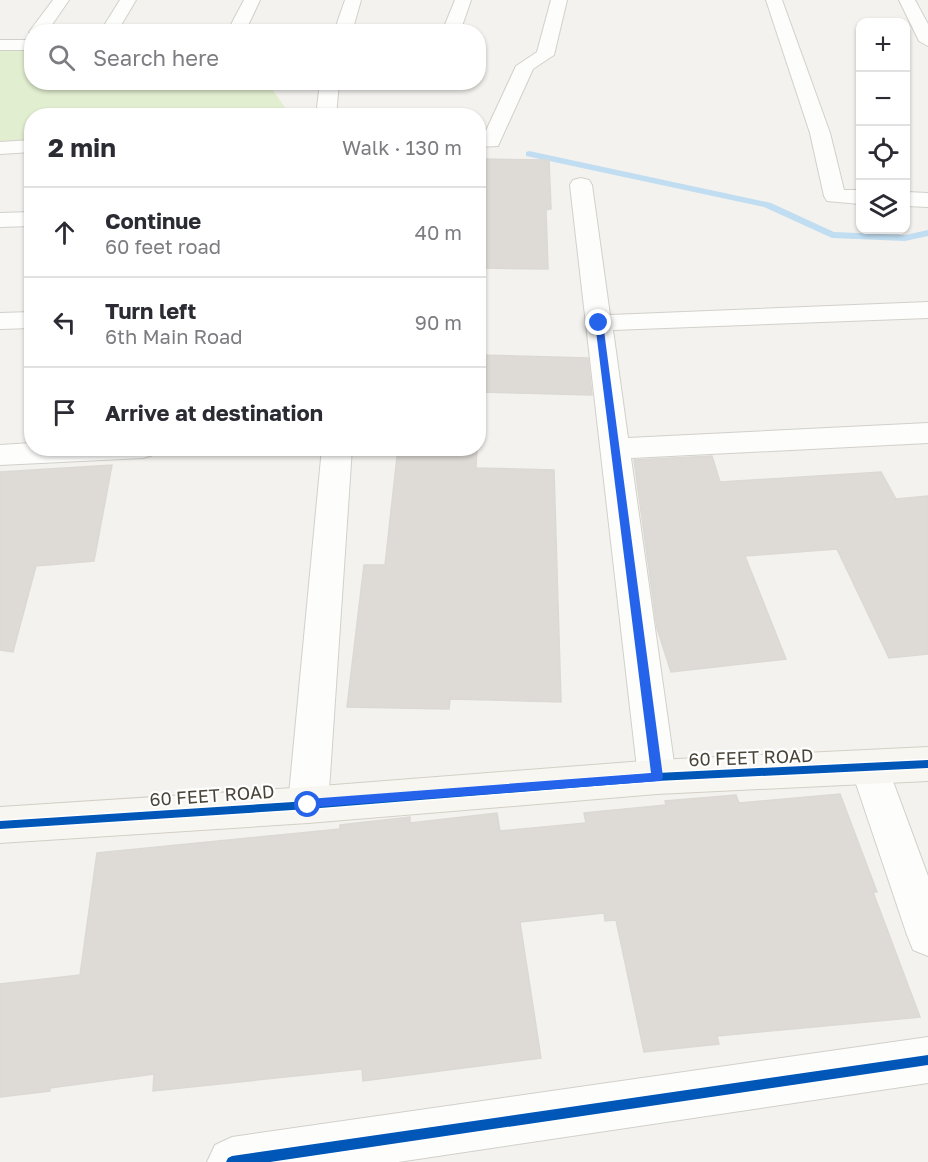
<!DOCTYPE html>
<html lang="en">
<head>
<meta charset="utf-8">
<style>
  body { margin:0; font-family:"Golos Text",sans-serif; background:#f7f7f7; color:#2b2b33 }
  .controls { position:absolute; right:18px; top:18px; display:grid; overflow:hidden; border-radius:12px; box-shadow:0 2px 4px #0004 }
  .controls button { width:54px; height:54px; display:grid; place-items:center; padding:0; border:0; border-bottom:2px solid #e1e1e2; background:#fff; color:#2b2b33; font:30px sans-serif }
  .stop { position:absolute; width:18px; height:18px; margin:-14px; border:4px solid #2563eb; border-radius:50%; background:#fff }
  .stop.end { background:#2563eb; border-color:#fff; box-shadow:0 2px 6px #0008 }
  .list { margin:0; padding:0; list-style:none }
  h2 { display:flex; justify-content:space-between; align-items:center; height:78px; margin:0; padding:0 24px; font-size:26px }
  h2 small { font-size:20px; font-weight:400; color:#7c7c81 }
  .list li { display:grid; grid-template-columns:39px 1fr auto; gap:18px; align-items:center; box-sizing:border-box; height:90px; padding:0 24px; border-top:2px solid #e1e1e2 }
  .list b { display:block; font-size:22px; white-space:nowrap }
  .list p { margin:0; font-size:20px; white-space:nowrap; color:#7c7c81 }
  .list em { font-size:20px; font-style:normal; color:#7c7c81 }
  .icon { flex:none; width:33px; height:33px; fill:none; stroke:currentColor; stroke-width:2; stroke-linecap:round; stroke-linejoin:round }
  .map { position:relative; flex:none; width:928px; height:1162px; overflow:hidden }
  .search { position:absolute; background:#fff; box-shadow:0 2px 4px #0004; left:24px; top:24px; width:462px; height:66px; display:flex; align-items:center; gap:15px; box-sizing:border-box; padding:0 21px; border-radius:24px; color:#7c7c81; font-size:22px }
  .panel { position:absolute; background:#fff; box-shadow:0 2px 4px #0004; left:24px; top:108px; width:462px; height:348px; border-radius:24px }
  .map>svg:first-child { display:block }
</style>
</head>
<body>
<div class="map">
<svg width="928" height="1162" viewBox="0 0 928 1162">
  <rect width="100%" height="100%" fill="#f4f2ee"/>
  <path fill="#e1eecf" d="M 31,50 L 32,82 L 268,83 L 290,115 L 32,116 L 31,144 L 0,145 L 0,51 Z"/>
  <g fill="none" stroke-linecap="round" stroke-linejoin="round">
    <path fill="#c0ddf1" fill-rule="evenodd" d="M 529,151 L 771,203 L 834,232 L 905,235 L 928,230 L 928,236 L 905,241 L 832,238 L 764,207 L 526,156 L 526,152 Z"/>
  </g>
  <path fill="#dedbd6" stroke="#dcd9d4" stroke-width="1.5" d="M 478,159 L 549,160 L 551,209 L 546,210 L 548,269 L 478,268 Z
    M 478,355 L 588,358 L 592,395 L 478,392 Z
    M 398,448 L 477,448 L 476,468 L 554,470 L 561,702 L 450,699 L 449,709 L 347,707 L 364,565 L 385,565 Z
    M 712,456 L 720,482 L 881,472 L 896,499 L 928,496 L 928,654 L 889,658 L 837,549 L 745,556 L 786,659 L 671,672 L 657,628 L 634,460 Z
    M 112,465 L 94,561 L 36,566 L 13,652 L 0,650 L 0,472 Z
    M 840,794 L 877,892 L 873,892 L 920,1017 L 717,1036 L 719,1044 L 644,1052 L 616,920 L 605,921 L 604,913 L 520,922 L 541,1058 L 363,1081 L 362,1069 L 153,1091 L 154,1074 L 50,1088 L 50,1091 L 0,1097 L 0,984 L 80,975 L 97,853 L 340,829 L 340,825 L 410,817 L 410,823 L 497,813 L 500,831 L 586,823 L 584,813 L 666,805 L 665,801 L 736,795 L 739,803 Z"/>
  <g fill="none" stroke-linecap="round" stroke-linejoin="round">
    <g stroke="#d2d0cb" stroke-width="2">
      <path id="street" d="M 53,0 L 69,0 L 47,32 L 32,32 L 32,35 L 29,32 Z
        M 120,0 L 136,0 L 117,32 L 100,32 Z
        M 244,0 L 260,0 L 245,32 L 227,32 Z
        M 345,0 L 361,0 L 352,32 L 334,32 Z
        M 455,0 L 471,0 L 460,32 L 442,32 Z
        M 551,0 L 567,0 L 554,55 L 533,69 L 498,146 L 478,147 L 478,135 L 484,135 L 516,66 L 537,52 Z
        M 766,0 L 782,0 L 830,133 L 844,190 L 860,190 L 860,204 L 827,201 L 824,196 L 810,133 Z
        M 899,0 L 915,0 L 928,24 L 928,46 L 919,41 Z
        M 0,40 L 32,40 L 32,50 L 0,50 Z
        M 320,82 L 339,82 L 336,116 L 316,116 Z
        M 32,140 L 32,152 L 0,154 L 0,142 Z
        M 581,178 L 589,180 L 592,185 L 610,315 L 928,302 L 928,318 L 613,330 L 628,438 L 928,423 L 928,443 L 631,458 L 676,777 L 671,789 L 657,794 L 643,789 L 638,777 L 570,185 L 573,180 Z
        M 906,192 L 928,193 L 928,207 L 906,206 Z
        M 32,212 L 32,226 L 0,227 L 0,213 Z
        M 32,312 L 32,328 L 0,329 L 0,313 Z
        M 32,443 L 32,448 L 157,448 L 153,455 L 143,458 L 0,465 L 0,445 Z
        M 322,448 L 352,448 L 328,805 L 322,818 L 308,823 L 294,818 L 288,805 Z
        M 870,752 L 884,757 L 928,876 L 928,956 L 913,950 L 907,935 L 851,769 L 856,757 Z
        M 928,1037 L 928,1083 L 398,1162 L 207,1162 L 215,1145 L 232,1137 Z"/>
    </g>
    <g stroke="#d3cfc5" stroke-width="2">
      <path id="secondary" d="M 928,747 L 928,781 L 657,794 L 308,823 L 0,843 L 0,807 L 308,787 L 657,760 Z"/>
    </g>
    <use href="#street" fill="#fdfdfc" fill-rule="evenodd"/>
    <use href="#secondary" fill="#f7f6f1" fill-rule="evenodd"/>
    <g stroke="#fff" stroke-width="3">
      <path id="cycleway" d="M 928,760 L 928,768 L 657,781 L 308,809 L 0,829 L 0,821 L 308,801 L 657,773 Z
        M 928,1055 L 928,1065 L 270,1162 L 226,1162 L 228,1158 L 232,1156 Z"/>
    </g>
    <use href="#cycleway" fill="#0057b8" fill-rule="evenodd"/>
  </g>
  <path fill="#2563eb" d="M 599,320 L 603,323 L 663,777 L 661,781 L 304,808 L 302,805 L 308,799 L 651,773 L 595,323 Z"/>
  <g text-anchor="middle" stroke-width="4.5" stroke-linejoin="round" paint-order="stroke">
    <g font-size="18" fill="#4b4439" stroke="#fff">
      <text transform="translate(751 758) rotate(-2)" y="6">60 FEET ROAD</text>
      <text transform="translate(212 796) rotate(-4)" y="6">60 FEET ROAD</text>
    </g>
  </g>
</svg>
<div class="controls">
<button>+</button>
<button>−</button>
<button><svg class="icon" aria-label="locate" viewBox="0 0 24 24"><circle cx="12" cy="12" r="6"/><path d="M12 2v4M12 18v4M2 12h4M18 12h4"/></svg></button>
<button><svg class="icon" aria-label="layers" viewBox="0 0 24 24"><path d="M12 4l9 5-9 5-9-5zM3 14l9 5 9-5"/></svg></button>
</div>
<div class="stop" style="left:308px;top:805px"></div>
<div class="stop end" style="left:599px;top:323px"></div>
<div class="search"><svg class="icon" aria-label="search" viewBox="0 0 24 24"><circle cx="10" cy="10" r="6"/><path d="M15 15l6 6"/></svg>Search here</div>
<section class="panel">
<h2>2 min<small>Walk · 130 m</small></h2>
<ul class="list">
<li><svg class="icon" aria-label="ahead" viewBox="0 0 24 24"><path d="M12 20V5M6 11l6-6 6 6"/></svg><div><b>Continue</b><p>60 feet road</p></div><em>40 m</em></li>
<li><svg class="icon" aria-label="left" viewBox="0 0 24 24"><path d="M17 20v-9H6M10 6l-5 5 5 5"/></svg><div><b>Turn left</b><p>6th Main Road</p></div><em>90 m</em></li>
<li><svg class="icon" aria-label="arrive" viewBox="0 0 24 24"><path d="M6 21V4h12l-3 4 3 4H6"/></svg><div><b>Arrive at destination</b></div></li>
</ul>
</section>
</div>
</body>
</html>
